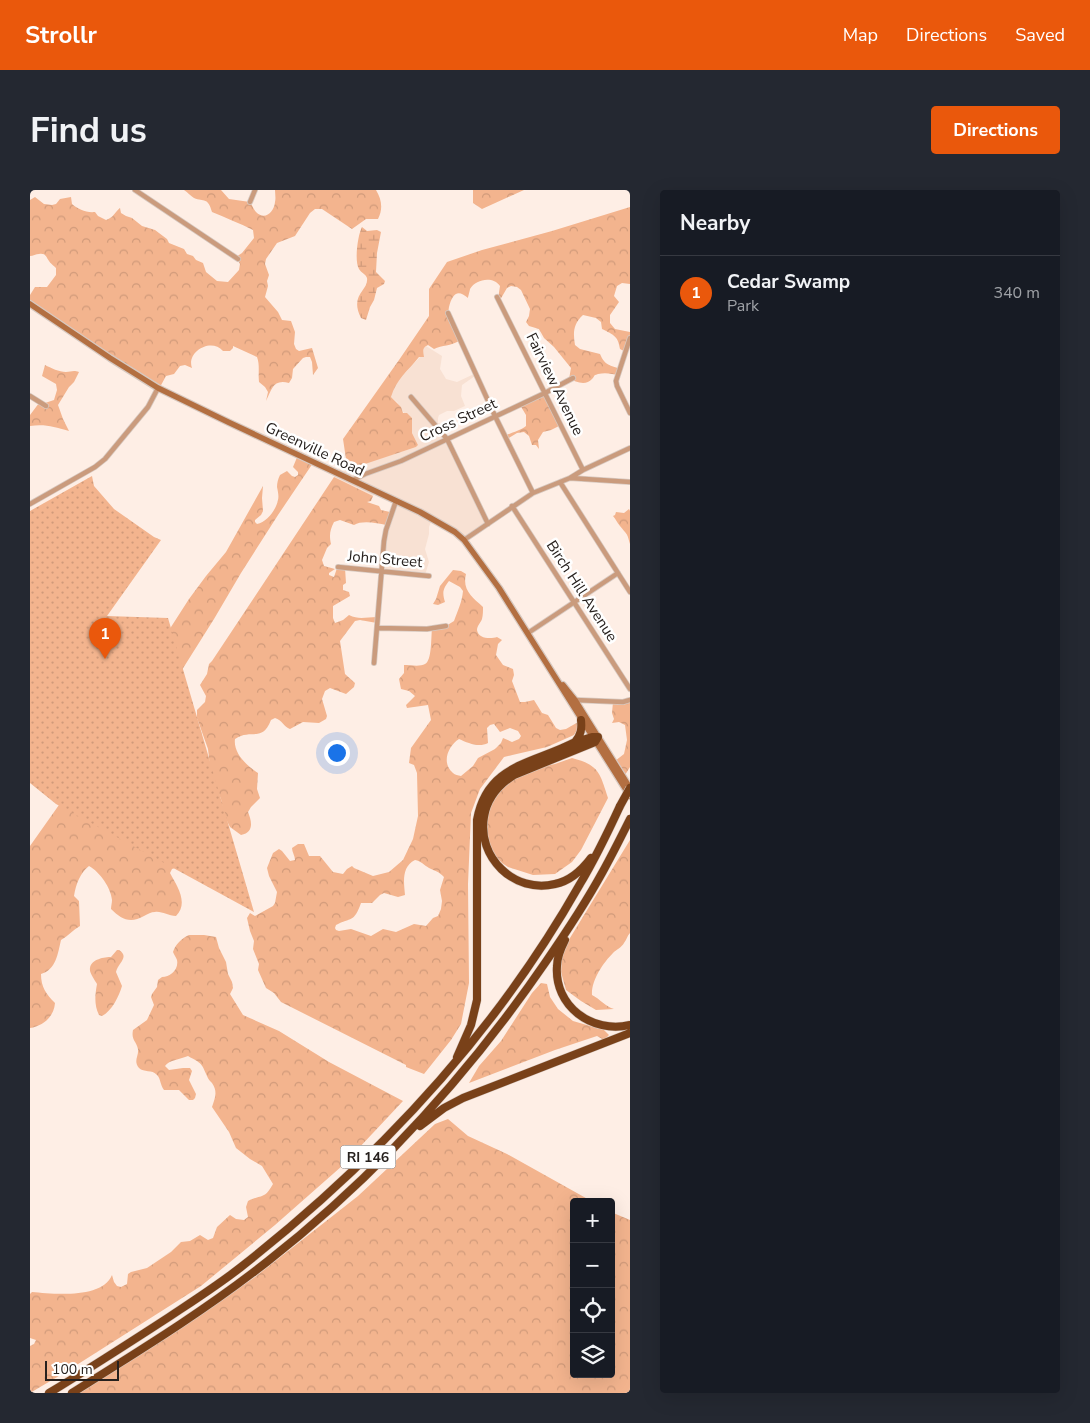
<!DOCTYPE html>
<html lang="en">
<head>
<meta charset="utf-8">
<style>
  body { margin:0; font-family:"Nunito Sans",sans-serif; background:#242831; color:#f1f3f6 }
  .controls { position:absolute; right:15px; bottom:15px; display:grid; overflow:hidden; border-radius:5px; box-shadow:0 5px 20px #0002 }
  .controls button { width:45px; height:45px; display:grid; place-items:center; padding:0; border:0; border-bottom:1px solid #363941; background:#171b24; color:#f1f3f6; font:25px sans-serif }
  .scale { position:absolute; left:15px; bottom:12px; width:74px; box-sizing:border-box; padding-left:5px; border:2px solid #27211e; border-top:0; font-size:14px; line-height:18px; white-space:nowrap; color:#27211e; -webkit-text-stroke:4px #fff; paint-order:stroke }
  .you { position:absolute; left:306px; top:562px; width:18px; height:18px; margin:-12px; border:4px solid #fff; border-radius:50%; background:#1a73e8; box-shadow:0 0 0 8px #1a73e833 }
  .badge { display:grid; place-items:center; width:32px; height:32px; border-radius:50%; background:#ea580c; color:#fff; font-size:16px; font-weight:700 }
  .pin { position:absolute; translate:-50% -41px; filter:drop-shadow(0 1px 2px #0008) }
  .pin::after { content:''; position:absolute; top:26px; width:18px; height:15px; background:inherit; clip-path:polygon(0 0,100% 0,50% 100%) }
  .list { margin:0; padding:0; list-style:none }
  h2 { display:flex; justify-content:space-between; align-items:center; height:65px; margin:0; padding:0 20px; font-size:21px }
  h2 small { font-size:16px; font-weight:400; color:#9ea1a6 }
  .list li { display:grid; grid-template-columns:32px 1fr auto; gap:15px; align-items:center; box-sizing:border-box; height:75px; padding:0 20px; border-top:1px solid #363941 }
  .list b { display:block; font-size:19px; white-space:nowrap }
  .list p { margin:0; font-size:16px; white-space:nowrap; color:#9ea1a6 }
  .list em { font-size:16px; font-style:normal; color:#9ea1a6 }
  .icon { flex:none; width:28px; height:28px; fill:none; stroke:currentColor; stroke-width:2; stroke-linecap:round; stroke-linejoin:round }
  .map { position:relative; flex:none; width:600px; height:1203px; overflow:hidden; border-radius:5px }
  header { display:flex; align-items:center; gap:30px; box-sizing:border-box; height:70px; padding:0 25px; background:#ea580c; color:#fff }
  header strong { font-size:24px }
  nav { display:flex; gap:28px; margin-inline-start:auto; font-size:18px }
  .intro { display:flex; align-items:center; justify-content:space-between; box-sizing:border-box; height:120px; padding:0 30px }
  h1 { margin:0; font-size:35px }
  .button { padding:12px 22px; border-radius:5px; background:#ea580c; color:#fff; font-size:18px; font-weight:700 }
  main { display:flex; gap:30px; padding:0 30px }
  aside { flex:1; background:#171b24; border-radius:5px; box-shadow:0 5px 20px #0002 }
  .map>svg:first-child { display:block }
</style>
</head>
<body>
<header>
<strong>Strollr</strong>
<nav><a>Map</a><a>Directions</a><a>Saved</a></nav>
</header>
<div class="intro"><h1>Find us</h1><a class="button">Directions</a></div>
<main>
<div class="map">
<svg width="600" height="1203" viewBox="0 0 600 1203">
  <defs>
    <pattern id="forest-crowns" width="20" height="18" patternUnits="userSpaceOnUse" patternTransform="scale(1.25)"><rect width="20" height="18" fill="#f3b48e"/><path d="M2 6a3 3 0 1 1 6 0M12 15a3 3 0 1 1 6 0" fill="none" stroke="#d09a7a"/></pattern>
    <pattern id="wetland-marsh" width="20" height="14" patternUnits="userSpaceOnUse" patternTransform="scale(1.25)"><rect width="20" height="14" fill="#f3b48e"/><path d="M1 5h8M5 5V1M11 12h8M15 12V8" fill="none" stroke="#d09a7a"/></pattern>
    <pattern id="park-dots" width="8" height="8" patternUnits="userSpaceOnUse" patternTransform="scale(1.25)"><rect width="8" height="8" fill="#f3b48e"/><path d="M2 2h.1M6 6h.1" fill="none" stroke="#d09a7a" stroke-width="1.8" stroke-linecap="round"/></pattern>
  </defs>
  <rect width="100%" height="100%" fill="#feeee5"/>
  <path fill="#f8e1d3" d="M 396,156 L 412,166 L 410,179 L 416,189 L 427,192 L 444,184 L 445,186 L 432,195 L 431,206 L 435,216 L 424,221 L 417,221 L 409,225 L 408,228 L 408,233 L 411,234 L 414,243 L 457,333 L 436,348 L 402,329 L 399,337 L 399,344 L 395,359 L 399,372 L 395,385 L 351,382 L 354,349 L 365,311 L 346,302 L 343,306 L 304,287 L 316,269 L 315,278 L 318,277 L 318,279 L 386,257 L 388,255 L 382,243 L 382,228 L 374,223 L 367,212 L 361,207 L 363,198 L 369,187 L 375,183 L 391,166 L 393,158 Z"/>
  <path fill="url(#forest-crowns)" fill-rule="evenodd" d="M 154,0 L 191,0 L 199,9 L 220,12 C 222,15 224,20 226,22 C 235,31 244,22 245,12 C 246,8 245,4 245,0 L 346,0 C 352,10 353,19 348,29 L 336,29 L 322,39 L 292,19 L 285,19 L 280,23 L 265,46 L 247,53 L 236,69 L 235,74 L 239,85 L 237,91 L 238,96 L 235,107 L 248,122 L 252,130 L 261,131 L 265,142 L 264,154 L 266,159 L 269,161 L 282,158 L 288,178 L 283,185 L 282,172 L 280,167 L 276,167 L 273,168 L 263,179 L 262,188 L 259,193 C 243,189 242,199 236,211 L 238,202 L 235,197 L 229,192 C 228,183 230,175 227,167 L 203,156 L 203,158 L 200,161 L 193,161 C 181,147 156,162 162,178 L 155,175 L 150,176 L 144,184 L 136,186 L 130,197 L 0,115 L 0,105 L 5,97 L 17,97 L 26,85 L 26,78 C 24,76 20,73 19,71 C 16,67 16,63 9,64 C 6,64 3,66 0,66 L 0,10 L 5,7 L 14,14 L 22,15 L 26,14 L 30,9 L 41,7 L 42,14 C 48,19 56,23 65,22 L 68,26 L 76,30 C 83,28 85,22 90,18 L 91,23 L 96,26 L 102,28 L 112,36 L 125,40 L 137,49 L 139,53 L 154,59 L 157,64 L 163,66 L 166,70 L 173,73 L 176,82 L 187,91 L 198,92 L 209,80 L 210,74 L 206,67 L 212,63 L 224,48 L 223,40 C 209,33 196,28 182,22 C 178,7 174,12 164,8 C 161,6 157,2 154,0 Z
    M 443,0 L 494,0 L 452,19 L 443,13 Z
    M 600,17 L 600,94 L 592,93 L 587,96 L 584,106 L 589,112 L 580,125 L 580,133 L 585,139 L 600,142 L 600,155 L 596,162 L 590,159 C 588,146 584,145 572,139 L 571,132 L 566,128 L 553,125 C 543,134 543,143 545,155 L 550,159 L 570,164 C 575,176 580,175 591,179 L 589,185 C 582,184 576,182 568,184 C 562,186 566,185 562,189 C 556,196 546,192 539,189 L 541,178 L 524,157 L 514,148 L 509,139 L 499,136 L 496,132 L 499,126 L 500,119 L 491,100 L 487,97 L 481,96 L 477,98 L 470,110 L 468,109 L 470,96 C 463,86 446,89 440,99 C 440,100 438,107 438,108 C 427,98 422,105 419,117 C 419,117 418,124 418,125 C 419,131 426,144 429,151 C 421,156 412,155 404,159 L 398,155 C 392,158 393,160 394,167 L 389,167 C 378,181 366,189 361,207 L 371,217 L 373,223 L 377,223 L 382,228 L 382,243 L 388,255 L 386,257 L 317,280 L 317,277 L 315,278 L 316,269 L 313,249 L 369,170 L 399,126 L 399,99 L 417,72 L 452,60 L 522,41 Z
    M 15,175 C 21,178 29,182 36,182 C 41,182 43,180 49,182 L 44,192 L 39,197 L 28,215 L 33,229 L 39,241 C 24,237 16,234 0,236 L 0,225 L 9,213 L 12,214 L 24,210 L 27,200 L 26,194 L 12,186 Z
    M 514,204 L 529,236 L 521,240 L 513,242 L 508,250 L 509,259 L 506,255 L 502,255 L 499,246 L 494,242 L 487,243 L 477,249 L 475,246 C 482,242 490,241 496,236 L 496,225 L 490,215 Z
    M 268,265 L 283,273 L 248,325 L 211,383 L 184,429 L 145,491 L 132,451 L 159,409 L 176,386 L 196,362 L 233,296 L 232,308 L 233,321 L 231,325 L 225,330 L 225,332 L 227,334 C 237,332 246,320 248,310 C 249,306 248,302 247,297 C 247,293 248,289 250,285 L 257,281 L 262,286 L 265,287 L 268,285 L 268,282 L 263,277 Z
    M 304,287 L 343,306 L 341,311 L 337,312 L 349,316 L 351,320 L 360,322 L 356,335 C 347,333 332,330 324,335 L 310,330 L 304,332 C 300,340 299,345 301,354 L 297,358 L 292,370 L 294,376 L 305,379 L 299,383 L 299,385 L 304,387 L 307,378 L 315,378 L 316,393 L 313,395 L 313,400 L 319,402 L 320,406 L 303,416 L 303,428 L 305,433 L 313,430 L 319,425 C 329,430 336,427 347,427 L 347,433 L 330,430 L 325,431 L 310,451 L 315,484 L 325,493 L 324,497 L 316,504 L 300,498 L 295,501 L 292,509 L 297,526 L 296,529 L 289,533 L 273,532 L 260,539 C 254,537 252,530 245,528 L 241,530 C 232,553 221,538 205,549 C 203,563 217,576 228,583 L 227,599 L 230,608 L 221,617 L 218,622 C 222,632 224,642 211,645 L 200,637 L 194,625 L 191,609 L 181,585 L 178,559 L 167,528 L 167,520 L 175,512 L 176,506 L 170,495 L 177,484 L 179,474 L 182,471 Z
    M 599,319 L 600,321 L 600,354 C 597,342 597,345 590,336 C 587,333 586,329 583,326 L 585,325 L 586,322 L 594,323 Z
    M 423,380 L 431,381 L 436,384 C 432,400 442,407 453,417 C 453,421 453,425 452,429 C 451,432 447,436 447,440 C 448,449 461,449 467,447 L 472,450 L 468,454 L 466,465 L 473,475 L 483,479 L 484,485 L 482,491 L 490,512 L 495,512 L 504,510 L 512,523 L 518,525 L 526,538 L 530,540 L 536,539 L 550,531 L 552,532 L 544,545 L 517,557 L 474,567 L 450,599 L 441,623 L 438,694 L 439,793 L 431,834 L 421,850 L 394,884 L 376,877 L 376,875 L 251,812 L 244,803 L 236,798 L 228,780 L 229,774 L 223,759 L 224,751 L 220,741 L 217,728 L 220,723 L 225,726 L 243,716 L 245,713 L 247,702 L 239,686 L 237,678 L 243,663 L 249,659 L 252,661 L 260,671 L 265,670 C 265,666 262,662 262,658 L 268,654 L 274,654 L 279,666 L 290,666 L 303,682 L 313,684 L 317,679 L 322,676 L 324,678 L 343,686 L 359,682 L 373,670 L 383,649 L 388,626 L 387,583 L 384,575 L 379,573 L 381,558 L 401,530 L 398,515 L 377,518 L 376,515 L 385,506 L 379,501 L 371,499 L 369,489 L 374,483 L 374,475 C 380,475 390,477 395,474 C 402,471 401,447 402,438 L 416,436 L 424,431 C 428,420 432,412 433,401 L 430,397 L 419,391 C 413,399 412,402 415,412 L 408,415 L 403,414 L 406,409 L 410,396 ZM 464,534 L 470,542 L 480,538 L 488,541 L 491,546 L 489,549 L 482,552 L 473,548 L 471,553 L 465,559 L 448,568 L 443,576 L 431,586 C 428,585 425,585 423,583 C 411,573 418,556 429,549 C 438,553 449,558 458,553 L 457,538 L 460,535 ZM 385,670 C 391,671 394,675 399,678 C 407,682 408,681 414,687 L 410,700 L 412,711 L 411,719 L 408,726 L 403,728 L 396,736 L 384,734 L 366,742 L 353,739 L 341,746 L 321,739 L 309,741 L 306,740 L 305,738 L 306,735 C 321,727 324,733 331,713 L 342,713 L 350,705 L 354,703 L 368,707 L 375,705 C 374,693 371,677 385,670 Z
    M 600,509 L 600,577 L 595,585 L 585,571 L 594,564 L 597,550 L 595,535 L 589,532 L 582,533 L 584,529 L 582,523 L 583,512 Z
    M 542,568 C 569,575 570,583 578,608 L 551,660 L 542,672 L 525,684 L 503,685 L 478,677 L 472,673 L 466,667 L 459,653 L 453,635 L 457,617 L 473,595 L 504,578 L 525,574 Z
    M 36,605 L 151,676 L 142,679 L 140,683 C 147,696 159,713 146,726 C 138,726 132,721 125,722 C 121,722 118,724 114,726 C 100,734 91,729 81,719 C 81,716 82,713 82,710 C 81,698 70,682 59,676 C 50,683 46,694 44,706 L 49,711 L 50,736 C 43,740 38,746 31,750 C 28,763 26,780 11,784 C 11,797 16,804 25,813 C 24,827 13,836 0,838 L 0,656 Z
    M 600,650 L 600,743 C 597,746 597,749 594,753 C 592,757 586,760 583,763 C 573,773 561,791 562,805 C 570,809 576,817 584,819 L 566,820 L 551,811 L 536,800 L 531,782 L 532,761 Z
    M 159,745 L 174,745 L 186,747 L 189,758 L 196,772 L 198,784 L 202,792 L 203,798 L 200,804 L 213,825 L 249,841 L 299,872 L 373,911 L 312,976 L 245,1035 L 171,1096 L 34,1183 L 0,1203 L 0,1156 L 4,1154 L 6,1150 L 0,1148 L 0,1104 L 2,1102 C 24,1104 72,1109 82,1085 L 84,1092 L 87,1096 L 91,1097 L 97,1094 L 98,1084 L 101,1082 L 117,1078 L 141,1062 L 151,1052 L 160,1051 L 170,1045 L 178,1050 L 183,1048 L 187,1037 L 200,1025 L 206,1029 L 214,1030 L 218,1027 L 216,1017 L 218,1011 C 232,1004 234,1010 243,994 L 232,976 L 220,969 L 206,958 L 199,942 L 182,917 C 185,908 188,902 182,893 C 180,891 178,889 177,886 C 171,872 172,874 158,866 C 151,869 139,870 135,876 L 139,880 L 153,878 L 160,878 L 162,881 L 159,890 L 166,904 L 165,908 L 163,910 L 159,910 L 149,900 L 134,900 C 130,895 131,889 127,885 C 122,879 114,883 109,878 C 103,871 109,866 108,859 C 106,850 101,850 103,840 L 117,830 L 124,815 L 121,807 L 122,804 L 127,797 L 128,790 L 132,787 C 140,787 149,780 147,770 C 146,767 144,765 143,762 C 145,755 152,748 159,745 Z
    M 87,760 L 89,760 C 100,767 88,773 86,782 L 92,796 C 89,806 82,821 72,826 L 69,825 C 64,815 65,805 67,794 C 65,790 59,783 60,778 C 61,769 75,767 81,767 Z
    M 511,793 L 517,794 L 520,807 L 528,819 L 543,831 L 574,840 L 579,845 L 574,850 L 567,846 L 525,860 L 439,893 L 449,876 L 471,851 L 502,803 Z
    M 418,929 L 438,946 L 477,964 L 563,1012 L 544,1012 L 544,1184 L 581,1184 L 581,1022 L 600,1030 L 600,1203 L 43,1203 L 190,1111 L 225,1087 L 328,1006 L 405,934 Z"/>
  <path fill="url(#wetland-marsh)" d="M 332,37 L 337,41 L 347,40 L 351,42 L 347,63 L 346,82 L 355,91 L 354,94 L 347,98 L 344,110 L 340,117 L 336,130 L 331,128 C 319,104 339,101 337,88 C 336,84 331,83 329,79 C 324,71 328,44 332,37 Z"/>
  <path fill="url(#park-dots)" d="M 62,286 L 64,296 L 84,319 L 124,347 L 131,350 L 77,426 L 138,428 L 224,722 L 26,614 L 0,593 L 0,321 Z"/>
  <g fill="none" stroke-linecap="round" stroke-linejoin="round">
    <g stroke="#d7c9c1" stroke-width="6">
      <path id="street" d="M 105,0 L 208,69
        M 220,12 L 225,0
        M 467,107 L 553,280 L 540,288
        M 418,123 L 465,226 L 503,303
        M 600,148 L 586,191 L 587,196 L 600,223
        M 0,206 L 16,216
        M 381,207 L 417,249 L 458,334
        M 553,280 L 600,258
        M 323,290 L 335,284 L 371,271 L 515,203 L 543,188
        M 530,292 L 600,402
        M 0,314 L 65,277 L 75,269 L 118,217 L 128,198
        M 482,316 L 600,499
        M 434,350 L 503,303 L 540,288 L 600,292
        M 308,377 L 399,386
        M 347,438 L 397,439 L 416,436
        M 498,443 L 588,383
        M 344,473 L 354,351 L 356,340 L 366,311
        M 545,510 L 593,512 L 600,510"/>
    </g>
    <g stroke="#d7c9c1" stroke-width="8">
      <path id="secondary" d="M 0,114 L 80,168 L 128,198 L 198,232 L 390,322 L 425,342 L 434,350 L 469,398 L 600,606
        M 533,495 L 545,510 L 600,598"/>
    </g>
    <g stroke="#d7c9c1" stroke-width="9">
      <path id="highway" d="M 546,552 L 562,547 L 568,547 L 565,552 L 484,585 C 468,595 457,608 454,627 C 447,667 484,704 525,694 C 540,691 552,680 561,668
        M 535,750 C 531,758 527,767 527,776 C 524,816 562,844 600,835
        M 427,867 L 441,835 L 447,810 L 447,630 C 457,574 503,574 545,552 C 551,545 552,539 551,530
        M 390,936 L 414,918 L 433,908 L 600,843
        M 19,1203 C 59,1179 99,1153 139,1127 C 163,1111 188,1095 211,1077 C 346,971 465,844 550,694 C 565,669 578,642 590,616
        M 42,1203 C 109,1161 176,1120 238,1071 C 345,987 438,885 515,773 C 535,744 555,714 572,683 C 582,665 591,647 600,629"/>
    </g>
    <use href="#street" stroke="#ca9b7d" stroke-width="4.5"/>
    <use href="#secondary" stroke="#b36f41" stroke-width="5.5"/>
    <use href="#highway" stroke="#794119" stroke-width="8"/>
    <g stroke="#d7c9c1" stroke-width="9" stroke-linecap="butt">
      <path id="highway-bridge" d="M 590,616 L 600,598"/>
    </g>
    <use href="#highway-bridge" stroke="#794119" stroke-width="8"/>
  </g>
  <g text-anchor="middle" stroke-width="5" stroke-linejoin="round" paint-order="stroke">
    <rect fill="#fff" stroke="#686462" stroke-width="1" x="310.5" y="955.5" width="55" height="23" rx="4"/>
    <g font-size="14" font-weight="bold" fill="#27211e">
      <text x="338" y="972">RI 146</text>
    </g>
    <g font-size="15" fill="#27211e" stroke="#fff">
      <text transform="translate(525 194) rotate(64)" y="5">Fairview Avenue</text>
      <text transform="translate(428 230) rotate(-25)" y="5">Cross Street</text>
      <text transform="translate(285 259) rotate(25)" y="5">Greenville Road</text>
      <text transform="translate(355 369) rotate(5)" y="5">John Street</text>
      <text transform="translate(552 401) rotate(57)" y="5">Birch Hill Avenue</text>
    </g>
  </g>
</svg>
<div class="controls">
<button>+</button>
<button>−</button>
<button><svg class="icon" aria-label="locate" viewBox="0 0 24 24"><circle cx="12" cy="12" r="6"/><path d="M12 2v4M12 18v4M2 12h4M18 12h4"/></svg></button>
<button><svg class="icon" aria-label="layers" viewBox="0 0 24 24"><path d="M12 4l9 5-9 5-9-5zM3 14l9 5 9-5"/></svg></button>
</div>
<div class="scale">100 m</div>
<div class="you"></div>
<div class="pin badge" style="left:75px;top:469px">1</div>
</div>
<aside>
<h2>Nearby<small></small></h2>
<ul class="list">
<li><span class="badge">1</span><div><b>Cedar Swamp</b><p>Park</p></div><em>340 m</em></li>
</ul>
</aside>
</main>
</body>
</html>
